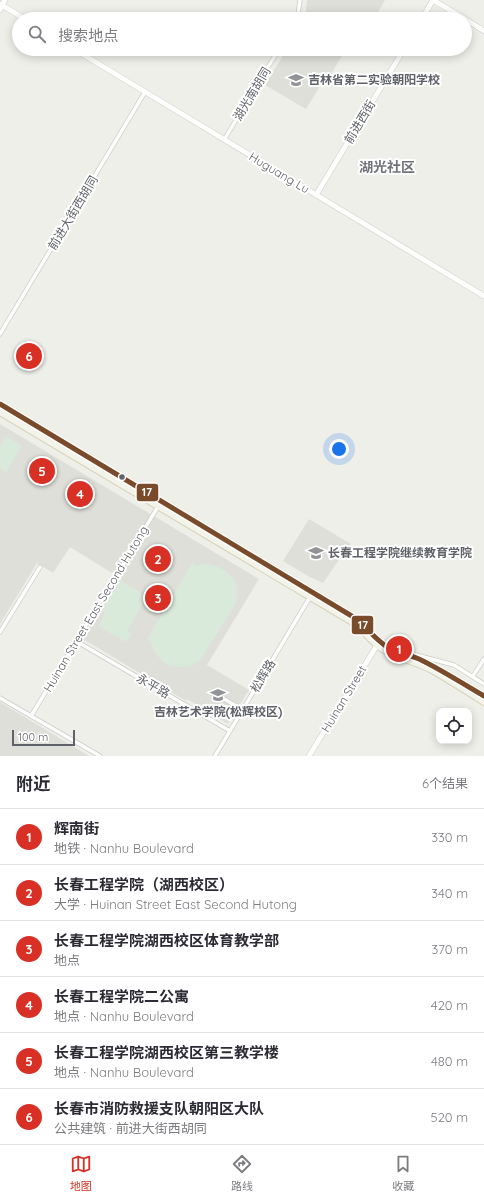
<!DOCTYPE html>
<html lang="zh">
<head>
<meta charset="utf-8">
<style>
  body { margin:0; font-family:Quicksand,"Noto Sans SC",sans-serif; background:#f2f2f3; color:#2b2b33 }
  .controls { position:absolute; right:12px; bottom:12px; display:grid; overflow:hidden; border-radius:8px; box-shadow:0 2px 10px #0003 }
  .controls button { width:36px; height:36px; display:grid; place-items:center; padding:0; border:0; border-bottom:1px solid #e1e1e2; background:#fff; color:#2b2b33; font:20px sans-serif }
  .scale { position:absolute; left:12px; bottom:10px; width:63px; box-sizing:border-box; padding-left:4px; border:2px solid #5f6268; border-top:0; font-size:11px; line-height:14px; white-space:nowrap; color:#5f6268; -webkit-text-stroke:3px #fff; paint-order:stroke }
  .you { position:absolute; left:339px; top:449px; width:14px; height:14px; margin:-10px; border:3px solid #fff; border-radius:50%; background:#1a73e8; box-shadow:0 0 0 6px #1a73e833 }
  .badge { display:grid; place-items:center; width:26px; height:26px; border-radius:50%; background:#d93025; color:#fff; font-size:13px; font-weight:700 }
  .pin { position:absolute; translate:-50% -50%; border:2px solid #fff; box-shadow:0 1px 4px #0006 }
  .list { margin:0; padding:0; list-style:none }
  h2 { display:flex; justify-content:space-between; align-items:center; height:52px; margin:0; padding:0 16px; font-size:17px }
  h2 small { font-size:13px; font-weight:400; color:#7c7c81 }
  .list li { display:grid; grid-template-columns:26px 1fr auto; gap:12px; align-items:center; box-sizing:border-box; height:56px; padding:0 16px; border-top:1px solid #e1e1e2 }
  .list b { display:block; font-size:15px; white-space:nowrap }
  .list p { margin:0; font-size:13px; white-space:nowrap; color:#7c7c81 }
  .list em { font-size:13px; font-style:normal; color:#7c7c81 }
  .icon { flex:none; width:22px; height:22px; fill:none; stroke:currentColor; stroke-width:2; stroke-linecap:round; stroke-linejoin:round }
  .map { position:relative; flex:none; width:484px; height:756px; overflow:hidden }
  .search { position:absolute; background:#fff; box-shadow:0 2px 10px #0003; left:12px; right:12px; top:12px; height:44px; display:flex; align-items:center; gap:10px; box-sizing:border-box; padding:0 14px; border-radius:22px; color:#7c7c81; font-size:15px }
  .sheet { height:388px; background:#fff }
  nav { display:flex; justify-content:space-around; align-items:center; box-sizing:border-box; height:56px; border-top:1px solid #e1e1e2; background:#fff; font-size:11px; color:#7c7c81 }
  nav a { display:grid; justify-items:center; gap:2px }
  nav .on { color:#d93025 }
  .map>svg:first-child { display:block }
</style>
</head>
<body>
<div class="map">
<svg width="484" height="756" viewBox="0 0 484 756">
  <rect width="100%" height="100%" fill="#efefea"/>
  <path fill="#dfdfd9" d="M 307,0 L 385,0 L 374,19 L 305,19 Z
    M 287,49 L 356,49 L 354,52 L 342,56 L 331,74 L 328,73 L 306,109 L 265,85 Z
    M 0,424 L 259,579 L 207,665 L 249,690 L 228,724 L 187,699 L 186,701 L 83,639 L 120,578 L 70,547 L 53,573 L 37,563 L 0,624 Z
    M 309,519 L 351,544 L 336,564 L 323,583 L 308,576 L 283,561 Z
    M 0,702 L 89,756 L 0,756 Z"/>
  <path fill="#d9eada" d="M 6,436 L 22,446 L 6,472 L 0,468 L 0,446 Z
    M 192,563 L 197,566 C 208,559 233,572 236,584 C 238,590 237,597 236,603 L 201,659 L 191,666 L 178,667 L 170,666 L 162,661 L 154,651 L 151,643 L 147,640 Z
    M 120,580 L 147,597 L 127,631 L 131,634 L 126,642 L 98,626 L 105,614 L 102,611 Z"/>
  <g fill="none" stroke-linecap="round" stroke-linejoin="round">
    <g stroke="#cbcbcb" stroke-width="5">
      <path id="street" d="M 295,19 L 298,14 L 300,0
        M 224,140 L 279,49
        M 0,334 L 145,92
        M 0,632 L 40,567
        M 76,641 L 230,731
        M 416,655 L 454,665 L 484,684
        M 473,676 L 484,659
        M 214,693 L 243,710
        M 0,698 L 100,756
        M 31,716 L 159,505
        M 215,756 L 310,597"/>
    </g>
    <g stroke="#ccc" stroke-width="6">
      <path id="secondary" d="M 433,0 L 465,19
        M 0,4 L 25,19
        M 0,10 L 5,0
        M 422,19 L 433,0
        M 465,19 L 484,31
        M 74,49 L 484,296
        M 316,195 L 404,49
        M 309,756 L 379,642"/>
    </g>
    <g stroke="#d5d2ba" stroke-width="8">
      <path id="primary" d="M 0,404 L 355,618 C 366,627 375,639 387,647 C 397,652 409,655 419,659 C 442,670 463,684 484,696
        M 0,412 L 354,623 C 365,631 372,643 384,650 C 399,658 416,662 432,670 C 449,680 467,691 484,702"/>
    </g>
    <use href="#street" stroke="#fdfdfc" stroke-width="3.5"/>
    <use href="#secondary" stroke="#fdfdfc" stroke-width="5"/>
    <use href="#primary" stroke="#f3f3ea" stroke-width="6"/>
    <g stroke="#fff" stroke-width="8">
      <path id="bus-1" d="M 0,404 L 355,618 C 366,627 375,639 387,647 C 397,652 409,655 419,659 C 442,670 463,684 484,696"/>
    </g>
    <use href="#bus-1" stroke="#7a4b2a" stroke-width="5"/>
  </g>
  <defs>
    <g id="school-bare" transform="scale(1.2)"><path d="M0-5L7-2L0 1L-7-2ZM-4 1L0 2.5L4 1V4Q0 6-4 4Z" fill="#919396" stroke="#fff" stroke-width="2.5" paint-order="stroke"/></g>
    <g id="university-bare" transform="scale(1.2)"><path d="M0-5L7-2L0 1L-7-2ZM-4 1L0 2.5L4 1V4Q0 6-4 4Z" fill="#919396" stroke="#fff" stroke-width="2.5" paint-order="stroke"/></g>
  </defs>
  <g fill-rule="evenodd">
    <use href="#school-bare" x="296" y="80"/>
    <use href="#university-bare" x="316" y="553"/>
    <use href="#university-bare" x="218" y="695"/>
  </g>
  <circle fill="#5f6268" stroke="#fff" stroke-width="1.5" cx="122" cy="477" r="3.5"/>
  <g text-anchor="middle" stroke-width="4" stroke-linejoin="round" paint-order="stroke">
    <g font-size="12" font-weight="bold" fill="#5f6268" stroke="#fff" text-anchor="start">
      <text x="308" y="84">吉林省第二实验朝阳学校</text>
      <text x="328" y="557">长春工程学院继续教育学院</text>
      <text x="218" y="716" text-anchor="middle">吉林艺术学院(松辉校区)</text>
    </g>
    <g font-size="12" fill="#5f6268" stroke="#fff">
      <text transform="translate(252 94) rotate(-59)" y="4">湖光南胡同</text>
      <text transform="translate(360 122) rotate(-59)" y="4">前进西街</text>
      <text transform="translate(279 173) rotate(31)" y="4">Huguang Lu</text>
      <text transform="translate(73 213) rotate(-59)" y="4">前进大街西胡同</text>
      <text transform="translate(96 609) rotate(-59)" y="4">Huinan Street East Second Hutong</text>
      <text transform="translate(263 676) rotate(-59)" y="4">松辉路</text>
      <text transform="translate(153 686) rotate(30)" y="4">永平路</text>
      <text transform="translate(344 699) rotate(-59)" y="4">Huinan Street</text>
    </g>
    <g font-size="14" font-weight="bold" fill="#70737a" stroke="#fff">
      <text x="387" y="172">湖光社区</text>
    </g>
  </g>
  <g stroke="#fff" stroke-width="1.5">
    <rect x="136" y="483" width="23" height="19" rx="4" fill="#7a4b2a"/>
    <rect x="351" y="615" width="23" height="20" rx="4" fill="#7a4b2a"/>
  </g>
  <g font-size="11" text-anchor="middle" font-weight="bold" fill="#fff">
    <text x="147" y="496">17</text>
    <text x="363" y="629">17</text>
  </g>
</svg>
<div class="controls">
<button><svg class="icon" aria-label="locate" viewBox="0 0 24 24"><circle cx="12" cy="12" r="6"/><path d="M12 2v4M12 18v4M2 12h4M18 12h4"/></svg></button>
</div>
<div class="scale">100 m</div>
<div class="you"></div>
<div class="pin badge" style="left:399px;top:649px">1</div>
<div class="pin badge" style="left:158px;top:559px">2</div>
<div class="pin badge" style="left:158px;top:598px">3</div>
<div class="pin badge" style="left:80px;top:494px">4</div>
<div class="pin badge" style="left:42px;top:471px">5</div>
<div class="pin badge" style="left:29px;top:356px">6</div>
<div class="search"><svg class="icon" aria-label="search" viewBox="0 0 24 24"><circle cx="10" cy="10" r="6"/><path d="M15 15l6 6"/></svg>搜索地点</div>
</div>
<section class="sheet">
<h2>附近<small>6个结果</small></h2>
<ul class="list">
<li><span class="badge">1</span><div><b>辉南街</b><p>地铁 · Nanhu Boulevard</p></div><em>330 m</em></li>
<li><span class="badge">2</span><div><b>长春工程学院（湖西校区）</b><p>大学 · Huinan Street East Second Hutong</p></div><em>340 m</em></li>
<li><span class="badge">3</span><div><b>长春工程学院湖西校区体育教学部</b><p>地点</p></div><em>370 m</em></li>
<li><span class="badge">4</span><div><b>长春工程学院二公寓</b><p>地点 · Nanhu Boulevard</p></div><em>420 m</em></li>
<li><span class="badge">5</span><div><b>长春工程学院湖西校区第三教学楼</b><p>地点 · Nanhu Boulevard</p></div><em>480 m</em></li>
<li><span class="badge">6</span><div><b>长春市消防救援支队朝阳区大队</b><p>公共建筑 · 前进大街西胡同</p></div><em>520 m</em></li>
</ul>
</section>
<nav>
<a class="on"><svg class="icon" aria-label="map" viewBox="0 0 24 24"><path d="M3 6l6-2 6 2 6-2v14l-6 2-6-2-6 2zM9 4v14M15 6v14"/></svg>地图</a>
<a><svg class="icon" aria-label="directions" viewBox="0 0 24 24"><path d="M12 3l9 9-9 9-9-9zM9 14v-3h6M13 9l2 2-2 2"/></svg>路线</a>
<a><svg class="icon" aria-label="saved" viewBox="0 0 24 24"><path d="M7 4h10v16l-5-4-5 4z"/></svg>收藏</a>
</nav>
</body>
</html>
